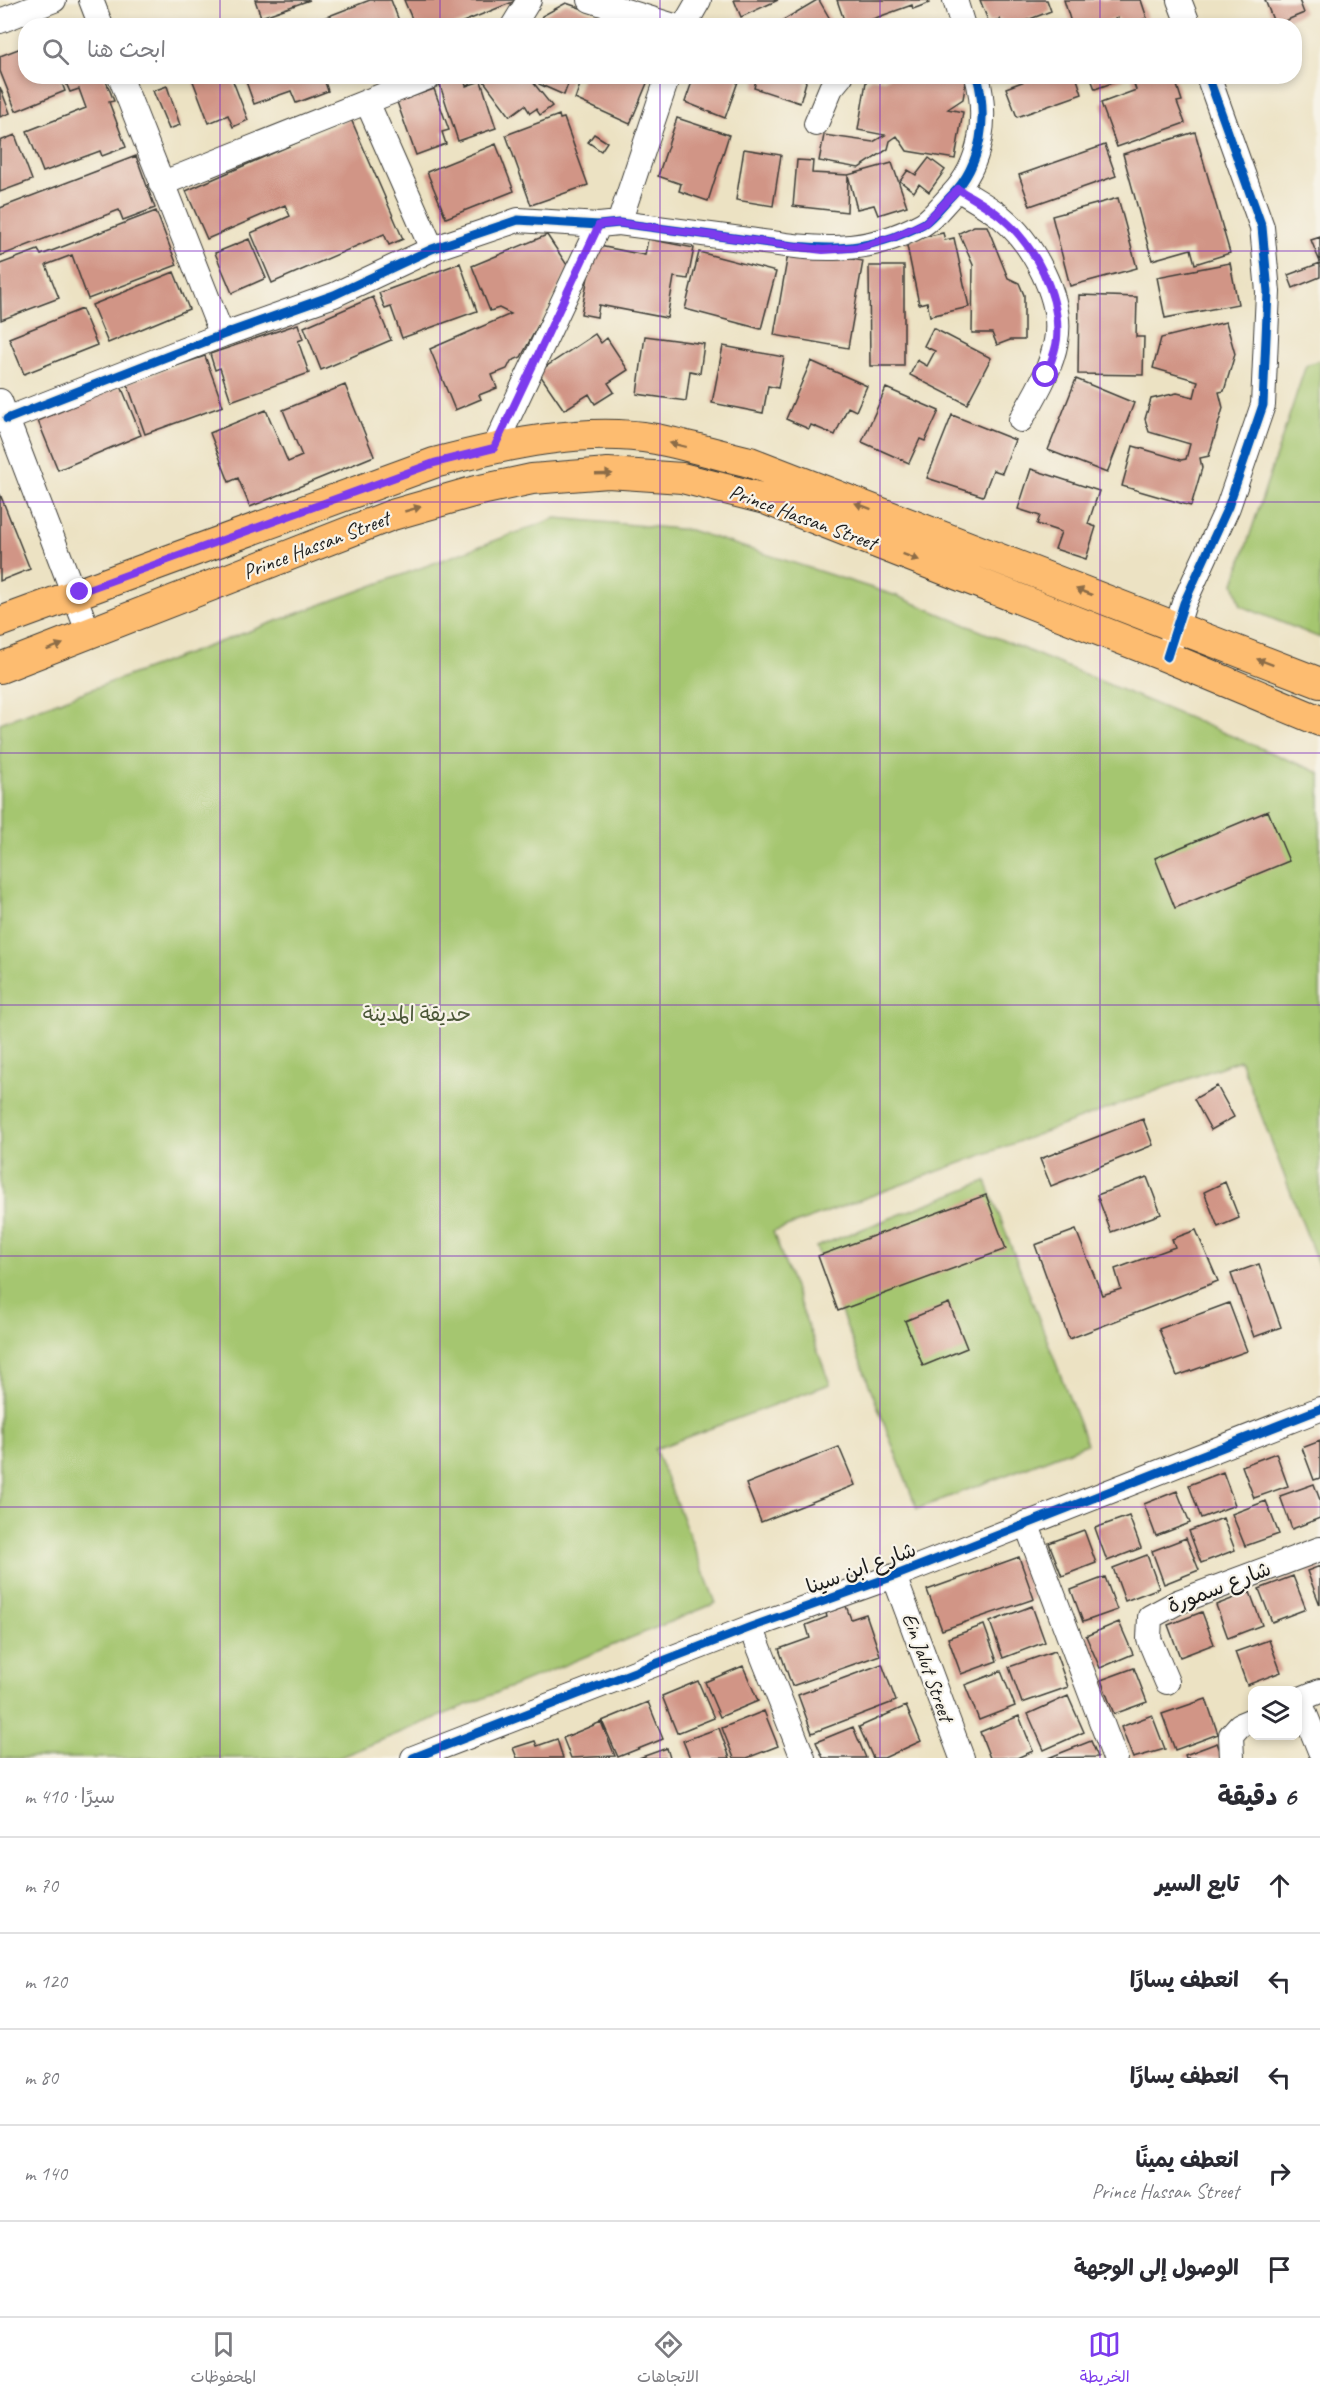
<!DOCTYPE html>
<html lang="ar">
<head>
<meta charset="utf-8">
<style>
  body { margin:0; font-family:Caveat,"Playpen Sans Arabic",sans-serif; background:#f7f7f7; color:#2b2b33; direction:rtl }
  .controls { position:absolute; right:18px; bottom:18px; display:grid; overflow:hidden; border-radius:12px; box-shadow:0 3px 9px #0003 }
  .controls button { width:54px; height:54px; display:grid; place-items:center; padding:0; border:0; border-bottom:2px solid #e1e1e2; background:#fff; color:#2b2b33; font:30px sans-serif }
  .stop { position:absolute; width:18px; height:18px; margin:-14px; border:4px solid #7c3aed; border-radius:50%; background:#fff }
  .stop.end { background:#7c3aed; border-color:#fff; box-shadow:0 2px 6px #0008 }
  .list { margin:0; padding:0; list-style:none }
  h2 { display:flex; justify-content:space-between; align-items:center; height:78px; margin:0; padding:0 24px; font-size:26px }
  h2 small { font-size:20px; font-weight:400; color:#7c7c81 }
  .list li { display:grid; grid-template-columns:39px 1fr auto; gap:18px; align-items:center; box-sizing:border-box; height:96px; padding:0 24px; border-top:2px solid #e1e1e2 }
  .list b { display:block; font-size:22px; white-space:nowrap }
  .list p { margin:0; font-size:20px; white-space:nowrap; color:#7c7c81 }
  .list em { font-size:20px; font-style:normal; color:#7c7c81 }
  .icon { flex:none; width:33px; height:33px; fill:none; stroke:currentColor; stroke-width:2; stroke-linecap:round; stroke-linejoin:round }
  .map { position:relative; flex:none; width:1320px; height:1758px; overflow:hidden; direction:ltr }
  .search { position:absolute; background:#fff; box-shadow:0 3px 9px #0003; left:18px; right:18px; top:18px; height:66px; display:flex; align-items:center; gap:15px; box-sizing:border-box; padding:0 21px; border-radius:24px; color:#7c7c81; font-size:22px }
  .sheet { height:558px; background:#fff }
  nav { display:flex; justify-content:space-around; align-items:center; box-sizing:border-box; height:84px; border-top:2px solid #e1e1e2; background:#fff; font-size:16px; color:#7c7c81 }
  nav a { display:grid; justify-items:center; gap:3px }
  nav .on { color:#7c3aed }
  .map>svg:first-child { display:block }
</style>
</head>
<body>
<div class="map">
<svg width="1320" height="1758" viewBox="0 0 1320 1758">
  <rect width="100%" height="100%" fill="#f7f3e8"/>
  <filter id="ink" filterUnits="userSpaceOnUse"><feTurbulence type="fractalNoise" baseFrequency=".0167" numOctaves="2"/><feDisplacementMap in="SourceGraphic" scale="12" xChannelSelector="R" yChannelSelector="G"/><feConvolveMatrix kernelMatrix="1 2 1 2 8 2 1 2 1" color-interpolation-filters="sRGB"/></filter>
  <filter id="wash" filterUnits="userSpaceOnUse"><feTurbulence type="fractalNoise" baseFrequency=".008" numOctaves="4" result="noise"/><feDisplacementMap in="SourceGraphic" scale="24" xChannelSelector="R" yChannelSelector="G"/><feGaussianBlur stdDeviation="1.35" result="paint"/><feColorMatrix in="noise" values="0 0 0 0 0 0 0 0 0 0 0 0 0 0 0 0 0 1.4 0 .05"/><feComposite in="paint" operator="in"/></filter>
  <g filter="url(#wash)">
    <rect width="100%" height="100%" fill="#ece2c3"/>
    <path fill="#a5c66f" stroke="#607146" stroke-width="1.5" d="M 1320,360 L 1320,638 L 1241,606 L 1234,583 L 1306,365 Z
      M 556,518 L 690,530 L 897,596 L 1320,773 L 1320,1269 L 1240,1060 L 773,1232 L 830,1384 L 655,1449 L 716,1603 L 338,1758 L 0,1758 L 0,723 Z
      M 986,1181 L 1087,1444 L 917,1509 L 816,1247 Z"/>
    <g id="blocks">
      <path fill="#d19586" d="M 255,0 L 310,0 L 261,17 Z
        M 370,0 L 391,0 L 401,26 L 318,26 L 316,21 Z
        M 404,0 L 518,0 L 453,26 L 415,26 Z
        M 734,0 L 778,0 L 741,17 Z
        M 819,0 L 834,26 L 773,26 L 817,0 Z
        M 837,0 L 928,0 L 929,3 L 913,9 L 912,5 L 853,26 L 846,26 Z
        M 980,0 L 1047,0 L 1051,11 L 1012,26 L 1003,26 L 1000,19 L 989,23 Z
        M 1064,0 L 1141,0 L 1147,18 L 1125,26 L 1120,26 L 1118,18 L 1096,26 L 1072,26 Z
        M 1265,0 L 1299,0 L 1304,13 L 1275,25 Z
        M 566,3 L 606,17 L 629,26 L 538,26 L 542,16 Z
        M 26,46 L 26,76 L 59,76 L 65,91 L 16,111 L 0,71 L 0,56 Z
        M 63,76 L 104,76 L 114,101 L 109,102 L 126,147 L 102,156 L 100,151 L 43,172 L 27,131 L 86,108 L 79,89 L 70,92 Z
        M 191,76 L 231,76 L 248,120 L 233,127 L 228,115 L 209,123 Z
        M 244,76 L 323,76 L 328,91 L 296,103 L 291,91 L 254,104 Z
        M 457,76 L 463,76 L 466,86 L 481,81 L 496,128 L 458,141 L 439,82 Z
        M 489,76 L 528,76 L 552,106 L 540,115 L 536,109 L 530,113 L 525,105 L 510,116 L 483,80 Z
        M 542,76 L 571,76 L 564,95 L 539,84 Z
        M 583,76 L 650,76 L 630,124 L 575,99 Z
        M 694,76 L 740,76 L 725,118 L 685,102 Z
        M 757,76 L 803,76 L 806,82 L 800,103 L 754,88 Z
        M 890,76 L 967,76 L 963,99 L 948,109 L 963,112 L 955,159 L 907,151 L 897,136 L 890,141 L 888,149 L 859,168 L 819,161 L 824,135 L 873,142 L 885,135 L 858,130 L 866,82 L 871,78 L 884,80 Z
        M 1038,76 L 1076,76 L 1082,94 L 1017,117 L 1006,88 Z
        M 1090,76 L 1129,76 L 1129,77 L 1095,89 Z
        M 1135,76 L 1174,76 L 1182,101 L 1177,102 L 1185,123 L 1117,147 L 1101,103 L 1136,90 L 1132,78 Z
        M 167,86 L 180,125 L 169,129 L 153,91 Z
        M 0,87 L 10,113 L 0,117 Z
        M 434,89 L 449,130 L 442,132 L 446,144 L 416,155 L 397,102 Z
        M 559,115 L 560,119 L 564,118 L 588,185 L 531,205 L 506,135 Z
        M 677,118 L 729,135 L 708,201 L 679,191 L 681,184 L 658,176 Z
        M 351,119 L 403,239 L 389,245 L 384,234 L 272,283 L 251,233 L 290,216 L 285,205 L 207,239 L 186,191 Z
        M 1195,132 L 1230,253 L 1195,264 L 1191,249 L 1152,260 L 1123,154 Z
        M 594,134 L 607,142 L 601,151 L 588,142 Z
        M 15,135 L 32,180 L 0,192 L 0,141 Z
        M 496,144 L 514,191 L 446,218 L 427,172 Z
        M 1105,145 L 1116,176 L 1030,206 L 1019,175 Z
        M 744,149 L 781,155 L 773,206 L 736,200 Z
        M 136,156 L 155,208 L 123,220 L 119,210 L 0,256 L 0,208 Z
        M 929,158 L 945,170 L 929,192 L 919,184 L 914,192 L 900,181 L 908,170 L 916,175 Z
        M 797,160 L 813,161 L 812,173 L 848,175 L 847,212 L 793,206 Z
        M 892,163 L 907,206 L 878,215 L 874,205 L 857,209 L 848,175 Z
        M 1118,198 L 1137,268 L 1070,286 L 1052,216 Z
        M 156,211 L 177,265 L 88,299 L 72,255 L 46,265 L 59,298 L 1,320 L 0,264 L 38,250 L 41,255 Z
        M 974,226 L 987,226 L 1008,278 L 1019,283 L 1024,295 L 1024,340 L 1010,340 L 997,345 L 992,333 L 972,333 L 973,265 L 959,233 Z
        M 943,233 L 945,240 L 954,238 L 969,307 L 930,316 L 927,302 L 919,304 L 906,241 Z
        M 547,235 L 569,268 L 521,357 L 511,361 L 507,369 L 492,375 L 497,388 L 479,395 L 481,399 L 455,410 L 430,349 L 511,314 L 499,308 L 490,311 L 472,266 Z
        M 1320,237 L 1320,262 L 1311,240 Z
        M 249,239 L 266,278 L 232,293 L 215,253 Z
        M 648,239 L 694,248 L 688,279 L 674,277 L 667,318 L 599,305 L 597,317 L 581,314 L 594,245 L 645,255 Z
        M 789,248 L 863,261 L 848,348 L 774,335 Z
        M 699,252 L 776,272 L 761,329 L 685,309 Z
        M 460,263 L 477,311 L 402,338 L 391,307 L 385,309 L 379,293 Z
        M 1230,263 L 1238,304 L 1165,318 L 1157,277 Z
        M 1320,263 L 1320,277 L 1293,288 L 1288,275 Z
        M 869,266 L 904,266 L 904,366 L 870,366 Z
        M 174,272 L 189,309 L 108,343 L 92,305 Z
        M 1079,295 L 1137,297 L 1136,337 L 1144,337 L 1143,375 L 1078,374 Z
        M 373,297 L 391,340 L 321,370 L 304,327 Z
        M 82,309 L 97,345 L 24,374 L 9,338 Z
        M 1226,322 L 1235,354 L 1224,391 L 1219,392 L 1223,408 L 1209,456 L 1200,458 L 1202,468 L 1191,506 L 1122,486 L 1133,446 L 1181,460 L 1186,459 L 1190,444 L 1149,432 L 1145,419 L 1151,399 L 1177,393 L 1194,397 L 1198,381 L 1153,368 L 1161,338 Z
        M 298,324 L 303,339 L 298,341 L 309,373 L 231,401 L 220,368 L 215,370 L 210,354 Z
        M 933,328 L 991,358 L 967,404 L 910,375 L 917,360 L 927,366 L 935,351 L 924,346 Z
        M 595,334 L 601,343 L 607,338 L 628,370 L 608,383 L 614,392 L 595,404 L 589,394 L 564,410 L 538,372 Z
        M 645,336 L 704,344 L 700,373 L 690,371 L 686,401 L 637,394 Z
        M 723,346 L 784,357 L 778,388 L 768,386 L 763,413 L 712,403 Z
        M 205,356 L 223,406 L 145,434 L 127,383 Z
        M 811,361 L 867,386 L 856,411 L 848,407 L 835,435 L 811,425 L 809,429 L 786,419 Z
        M 1076,379 L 1134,403 L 1107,473 L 1048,450 Z
        M 345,385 L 374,456 L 250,507 L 238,478 L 229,482 L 210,433 L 266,410 L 288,462 L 302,456 L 283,410 Z
        M 121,386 L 141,435 L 58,470 L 38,421 Z
        M 886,388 L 939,411 L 925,441 L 920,439 L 909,463 L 862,442 Z
        M 952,415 L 1015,440 L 1002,473 L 993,470 L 983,496 L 927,478 Z
        M 1031,469 L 1099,491 L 1088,524 L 1096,527 L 1086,559 L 1055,549 L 1061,532 L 1037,524 L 1040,516 L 1018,509 Z
        M 0,494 L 30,569 L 0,581 Z
        M 1268,811 L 1289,861 L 1175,908 L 1155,858 Z
        M 1217,1086 L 1234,1117 L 1211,1130 L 1194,1099 Z
        M 1143,1119 L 1153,1145 L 1051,1186 L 1040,1159 Z
        M 1147,1177 L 1161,1214 L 1111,1232 L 1097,1195 Z
        M 1225,1182 L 1239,1218 L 1218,1227 L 1204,1192 Z
        M 986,1195 L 1006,1249 L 838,1311 L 818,1256 Z
        M 1076,1230 L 1102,1295 L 1121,1289 L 1115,1269 L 1175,1247 L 1172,1239 L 1196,1230 L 1218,1281 L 1069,1339 L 1035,1245 Z
        M 1259,1264 L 1281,1327 L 1254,1337 L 1231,1274 Z
        M 949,1303 L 967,1348 L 923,1366 L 905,1321 Z
        M 1229,1303 L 1247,1351 L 1177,1376 L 1159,1329 Z
        M 1320,1441 L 1320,1478 L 1314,1480 L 1302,1448 Z
        M 839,1447 L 855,1485 L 761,1522 L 746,1484 Z
        M 1276,1453 L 1288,1486 L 1254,1498 L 1242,1466 Z
        M 1223,1472 L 1235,1505 L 1201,1518 L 1189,1485 Z
        M 1314,1484 L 1320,1500 L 1320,1518 L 1292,1529 L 1280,1496 Z
        M 1177,1491 L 1190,1523 L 1156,1536 L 1144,1504 Z
        M 1266,1501 L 1279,1534 L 1245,1546 L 1232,1514 Z
        M 1129,1516 L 1141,1548 L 1107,1561 L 1095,1528 Z
        M 1223,1518 L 1235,1550 L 1201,1563 L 1189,1531 Z
        M 1084,1530 L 1096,1563 L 1062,1576 L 1049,1543 Z
        M 1186,1538 L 1199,1570 L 1164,1584 L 1152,1551 Z
        M 1147,1555 L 1159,1588 L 1125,1601 L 1113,1568 Z
        M 1019,1557 L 1034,1599 L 942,1630 L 927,1590 Z
        M 1320,1566 L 1320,1605 L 1307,1571 Z
        M 1293,1576 L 1306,1609 L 1272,1622 L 1259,1589 Z
        M 1105,1577 L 1117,1610 L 1083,1622 L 1071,1590 Z
        M 1250,1592 L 1262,1625 L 1228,1638 L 1216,1605 Z
        M 846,1606 L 851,1619 L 866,1614 L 880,1655 L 792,1686 L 779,1649 L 810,1638 L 806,1625 L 827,1617 L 826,1613 Z
        M 1032,1606 L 1045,1642 L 1003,1658 L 990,1622 Z
        M 1202,1612 L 1214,1644 L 1180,1657 L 1168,1625 Z
        M 1119,1622 L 1133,1654 L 1100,1668 L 1086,1636 Z
        M 984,1625 L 997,1661 L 961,1674 L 948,1638 Z
        M 1269,1640 L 1281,1672 L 1247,1685 L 1235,1652 Z
        M 1055,1651 L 1068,1687 L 1022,1703 L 1009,1667 Z
        M 882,1664 L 896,1701 L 812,1733 L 798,1695 Z
        M 743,1666 L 758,1701 L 720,1717 L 705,1682 Z
        M 1134,1668 L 1147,1702 L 1114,1714 L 1101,1680 Z
        M 1001,1671 L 1015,1706 L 979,1720 L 965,1685 Z
        M 698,1681 L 714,1718 L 677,1733 L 662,1696 Z
        M 1068,1696 L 1084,1732 L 1044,1750 L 1028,1714 Z
        M 1206,1699 L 1218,1734 L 1175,1750 L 1162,1714 Z
        M 648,1702 L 663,1739 L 618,1757 L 602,1721 Z
        M 906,1706 L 921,1741 L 884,1758 L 873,1758 L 859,1727 Z
        M 764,1711 L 778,1746 L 747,1758 L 734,1758 L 722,1728 Z
        M 1152,1715 L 1165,1749 L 1133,1758 L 1121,1727 Z
        M 1019,1716 L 1033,1751 L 1017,1758 L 990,1758 L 980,1732 Z
        M 601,1722 L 615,1756 L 571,1758 L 563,1738 Z
        M 853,1727 L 866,1758 L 823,1758 L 816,1742 Z
        M 719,1728 L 730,1758 L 690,1758 L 683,1741 Z
        M 557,1739 L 563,1758 L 517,1758 L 513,1748 L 535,1741 L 537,1746 Z
        M 1091,1741 L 1098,1757 L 1048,1758 Z
        M 1217,1743 L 1223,1758 L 1186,1758 L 1185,1755 Z
        M 667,1748 L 670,1758 L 639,1758 Z"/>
    </g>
  </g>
  <g filter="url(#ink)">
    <use href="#blocks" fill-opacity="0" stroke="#3b3a35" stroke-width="1.5"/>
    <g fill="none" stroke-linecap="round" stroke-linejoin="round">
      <g stroke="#3b3a35" stroke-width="26">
        <path id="minor" d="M 91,0 L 101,26
          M 590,0 L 674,26
          M 955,0 L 963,26
          M 1179,0 L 1189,26
          M 0,21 L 54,0
          M 513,26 L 529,0
          M 684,26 L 699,0
          M 120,76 L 222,335
          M 368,104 L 432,249
          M 816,124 L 831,88 L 841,76
          M 161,184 L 431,76
          M 958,189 C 972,198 987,206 1000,216 C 1032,242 1064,299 1056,341 C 1051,370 1035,395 1021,420
          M 619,223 L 668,76
          M 0,401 L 89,634
          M 7,419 L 222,335 L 334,295 L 432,249 L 518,220 L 599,225 L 619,223 C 660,228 700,234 741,239 C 808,248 859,259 923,224 C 933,218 943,204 952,195 C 982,164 988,117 977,76
          M 494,448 L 599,225
          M 1167,657 L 1184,603 L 1228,507 L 1263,405 L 1268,292 L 1262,227 L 1208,76
          M 1026,1523 L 1115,1758
          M 894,1576 L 962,1758
          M 751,1627 L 803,1758
          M 1167,1682 L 1149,1639 L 1150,1617 L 1178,1602 L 1320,1549
          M 1299,1699 L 1320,1751
          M 1298,1700 L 1320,1691
          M 413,1758 L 751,1627 L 894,1576 L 1320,1409
          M 1232,1758 L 1231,1735 L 1240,1725 L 1252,1720"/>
      </g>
      <g stroke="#3b3a35" stroke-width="32">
        <path id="major" d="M 0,622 L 434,463 C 504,445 584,426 656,439 C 687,445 719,455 750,462 L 1320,683
          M 0,668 L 392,515 L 476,491 L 532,479 L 608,473 L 682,478 L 765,499 L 1167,657 L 1320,721"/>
      </g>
      <use href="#minor" stroke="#fff" stroke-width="24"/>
      <use href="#major" stroke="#fdbc70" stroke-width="30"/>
      <g stroke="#f7f3e8" stroke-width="13">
        <path id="cycleway" d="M 7,419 L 222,335 L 334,295 L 432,249 L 518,220 L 599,225 L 619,223 C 660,228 700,234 741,239 C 808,248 859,259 923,224 C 933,218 943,204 952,195 C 982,164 988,117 977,76
          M 1167,657 L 1184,603 L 1228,507 L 1263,405 L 1268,292 L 1262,227 L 1208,76
          M 413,1758 L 751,1627 L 894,1576 L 1320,1409"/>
      </g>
      <use href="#cycleway" stroke="#0057b8" stroke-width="9"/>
    </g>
    <defs><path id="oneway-solid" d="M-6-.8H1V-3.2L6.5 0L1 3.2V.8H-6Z" transform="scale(1.5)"/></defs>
    <g fill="#8c6c46">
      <use href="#oneway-solid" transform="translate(678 445) rotate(-166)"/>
      <use href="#oneway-solid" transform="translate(604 474) rotate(-2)"/>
      <use href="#oneway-solid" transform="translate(863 506) rotate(-159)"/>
      <use href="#oneway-solid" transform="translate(413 509) rotate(-16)"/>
      <use href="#oneway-solid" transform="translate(911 557) rotate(21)"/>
      <use href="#oneway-solid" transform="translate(1084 592) rotate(-159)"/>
      <use href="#oneway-solid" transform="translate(55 647) rotate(-21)"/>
      <use href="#oneway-solid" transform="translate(1265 662) rotate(-159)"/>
    </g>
  </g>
  <g fill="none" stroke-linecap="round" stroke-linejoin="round" filter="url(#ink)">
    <path stroke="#7c3aed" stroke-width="8" d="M 80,592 L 434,463 L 494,448 L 599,225 L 619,223 L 823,250 L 861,247 L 894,237 L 925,223 L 958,189 C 972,198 988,206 1001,217 C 1034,245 1061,294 1057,339 C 1056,351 1050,364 1046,375"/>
  </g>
  <path fill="none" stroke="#7b2cbf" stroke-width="1.5" stroke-opacity="0.55" d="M 220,0 L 220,26M 440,0 L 440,26M 660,0 L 660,26M 880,0 L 880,26M 1100,0 L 1100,26M 220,76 L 220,1758M 440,76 L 440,1758M 660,76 L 660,1758M 880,76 L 880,1758M 1100,76 L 1100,1758M 0,251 L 1320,251M 0,502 L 1320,502M 0,753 L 1320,753M 0,1005 L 1320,1005M 0,1256 L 1320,1256M 0,1507 L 1320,1507"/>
  <g text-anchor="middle" stroke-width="4.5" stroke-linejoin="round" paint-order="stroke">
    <g font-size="21" fill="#1c1c1c" stroke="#f7f3e8">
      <text transform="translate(803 517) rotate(20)" y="7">Prince Hassan Street</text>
      <text transform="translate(316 545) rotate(-21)" y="7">Prince Hassan Street</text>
      <text transform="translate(861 1568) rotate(-20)" y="7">شارع ابن سينا</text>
      <text transform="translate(1219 1587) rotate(-21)" y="7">شارع سمورة</text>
      <text transform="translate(928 1667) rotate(70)" y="7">Ein Jalut Street</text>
    </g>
    <g font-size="21" fill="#4c5839" stroke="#f7f3e8">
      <text x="417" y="1021">حديقة المدينة</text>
    </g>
  </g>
</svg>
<div class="controls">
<button><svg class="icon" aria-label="layers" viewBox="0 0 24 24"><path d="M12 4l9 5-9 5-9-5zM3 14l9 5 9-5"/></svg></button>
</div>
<div class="stop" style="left:1046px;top:375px"></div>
<div class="stop end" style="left:80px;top:592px"></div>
<div class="search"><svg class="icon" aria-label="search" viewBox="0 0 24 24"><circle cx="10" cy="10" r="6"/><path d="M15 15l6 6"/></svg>ابحث هنا</div>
</div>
<section class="sheet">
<h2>6 دقيقة<small>سيرًا · 410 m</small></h2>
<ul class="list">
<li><svg class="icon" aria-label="ahead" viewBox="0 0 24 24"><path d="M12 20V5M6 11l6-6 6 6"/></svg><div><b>تابع السير</b></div><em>70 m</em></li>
<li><svg class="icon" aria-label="left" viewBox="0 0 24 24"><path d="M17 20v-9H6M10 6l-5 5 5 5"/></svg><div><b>انعطف يسارًا</b></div><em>120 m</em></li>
<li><svg class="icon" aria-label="left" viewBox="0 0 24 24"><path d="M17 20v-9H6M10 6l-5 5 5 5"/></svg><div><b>انعطف يسارًا</b></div><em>80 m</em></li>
<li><svg class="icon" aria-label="right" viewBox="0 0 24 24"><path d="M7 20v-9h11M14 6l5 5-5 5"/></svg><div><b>انعطف يمينًا</b><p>Prince Hassan Street</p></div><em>140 m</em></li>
<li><svg class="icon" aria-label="arrive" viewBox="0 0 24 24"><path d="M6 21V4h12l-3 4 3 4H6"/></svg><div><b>الوصول إلى الوجهة</b></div></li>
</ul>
</section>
<nav>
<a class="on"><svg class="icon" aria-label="map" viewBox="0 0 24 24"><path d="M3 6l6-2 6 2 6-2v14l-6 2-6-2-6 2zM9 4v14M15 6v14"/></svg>الخريطة</a>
<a><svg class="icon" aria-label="directions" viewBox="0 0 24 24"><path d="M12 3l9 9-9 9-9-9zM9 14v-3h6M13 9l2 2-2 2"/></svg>الاتجاهات</a>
<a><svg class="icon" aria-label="saved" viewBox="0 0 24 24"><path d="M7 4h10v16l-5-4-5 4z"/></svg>المحفوظات</a>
</nav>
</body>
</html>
